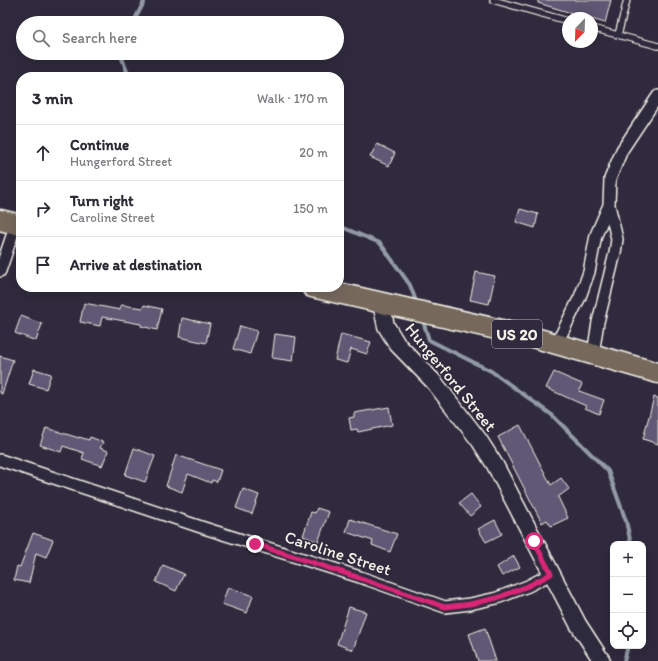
<!DOCTYPE html>
<html lang="en">
<head>
<meta charset="utf-8">
<style>
  body { margin:0; font-family:Itim,sans-serif; background:#f2f2f3; color:#2b2b33 }
  .controls { position:absolute; right:12px; bottom:12px; display:grid; overflow:hidden; border-radius:8px; box-shadow:0 4px 16px #0002 }
  .controls button { width:36px; height:36px; display:grid; place-items:center; padding:0; border:0; border-bottom:1px solid #e1e1e2; background:#fff; color:#2b2b33; font:20px sans-serif }
  .compass { position:absolute; left:562px; top:12px; width:36px; height:36px; border-radius:50%; background:#fff; box-shadow:0 4px 16px #0002; rotate:203deg }
  .stop { position:absolute; width:12px; height:12px; margin:-9px; border:3px solid #db2777; border-radius:50%; background:#fff }
  .stop.end { background:#db2777; border-color:#fff; box-shadow:0 1px 4px #0008 }
  .list { margin:0; padding:0; list-style:none }
  h2 { display:flex; justify-content:space-between; align-items:center; height:52px; margin:0; padding:0 16px; font-size:17px }
  h2 small { font-size:13px; font-weight:400; color:#7c7c81 }
  .list li { display:grid; grid-template-columns:26px 1fr auto; gap:12px; align-items:center; box-sizing:border-box; height:56px; padding:0 16px; border-top:1px solid #e1e1e2 }
  .list b { display:block; font-size:15px; white-space:nowrap }
  .list p { margin:0; font-size:13px; white-space:nowrap; color:#7c7c81 }
  .list em { font-size:13px; font-style:normal; color:#7c7c81 }
  .icon { flex:none; width:22px; height:22px; fill:none; stroke:currentColor; stroke-width:2; stroke-linecap:round; stroke-linejoin:round }
  .map { position:relative; flex:none; width:658px; height:661px; overflow:hidden }
  .search { position:absolute; background:#fff; box-shadow:0 4px 16px #0002; left:16px; top:16px; width:328px; height:44px; display:flex; align-items:center; gap:10px; box-sizing:border-box; padding:0 14px; border-radius:22px; color:#7c7c81; font-size:15px }
  .panel { position:absolute; background:#fff; box-shadow:0 4px 16px #0002; left:16px; top:72px; width:328px; height:220px; border-radius:16px }
  .map>svg:first-child { display:block }
</style>
</head>
<body>
<div class="map">
<svg width="658" height="661" viewBox="0 0 658 661">
  <rect width="100%" height="100%" fill="#2f2a3d"/>
  <filter id="ink" filterUnits="userSpaceOnUse"><feTurbulence type="fractalNoise" baseFrequency=".025" numOctaves="2"/><feDisplacementMap in="SourceGraphic" scale="8" xChannelSelector="R" yChannelSelector="G"/><feConvolveMatrix kernelMatrix="1 2 1 2 8 2 1 2 1" color-interpolation-filters="sRGB"/></filter>
  <g filter="url(#ink)">
    <g fill="none" stroke-linecap="round" stroke-linejoin="round">
      <path stroke="#939ba7" stroke-width="4" d="M 133,23 L 145,0
        M 120,53 L 129,77
        M 339,226 L 380,243 L 410,285 L 417,304
        M 422,318 L 429,340 L 491,371 L 552,415 L 608,471 L 626,521 L 631,544
        M 624,661 L 628,646"/>
    </g>
    <path fill="#615874" stroke="#f4f1e8" d="M 538,0 L 611,0 L 605,23 L 538,3 Z
      M 377,144 L 395,153 L 389,166 L 370,157 Z
      M 520,209 L 538,214 L 535,228 L 516,222 Z
      M 476,272 L 495,276 L 489,304 L 470,300 Z
      M 84,303 L 120,310 L 121,305 L 143,308 L 144,305 L 162,309 L 157,330 L 141,326 L 141,324 L 102,317 L 100,326 L 80,322 Z
      M 21,316 L 42,324 L 36,341 L 15,333 Z
      M 182,318 L 210,324 L 206,343 L 179,337 Z
      M 240,326 L 257,331 L 250,354 L 233,349 Z
      M 275,334 L 296,337 L 293,361 L 272,358 Z
      M 341,334 L 371,342 L 367,354 L 351,349 L 347,363 L 335,360 Z
      M 0,356 L 13,360 L 2,394 L 0,393 Z
      M 34,369 L 51,374 L 46,389 L 29,384 Z
      M 554,372 L 582,384 L 579,391 L 604,400 L 599,414 L 585,408 L 586,406 L 546,388 Z
      M 654,397 L 658,398 L 658,444 L 643,439 Z
      M 389,407 L 392,425 L 358,432 L 357,429 L 351,430 L 349,418 L 354,417 L 354,413 Z
      M 520,425 L 551,485 L 561,478 L 569,489 L 558,497 L 568,518 L 551,526 L 547,520 L 542,523 L 498,437 Z
      M 46,428 L 79,438 L 79,437 L 89,440 L 90,437 L 103,442 L 100,448 L 108,451 L 102,466 L 82,459 L 84,453 L 63,446 L 61,452 L 40,445 Z
      M 134,448 L 155,456 L 145,482 L 125,475 Z
      M 176,455 L 221,470 L 217,482 L 212,480 L 211,483 L 188,474 L 182,492 L 166,486 Z
      M 243,489 L 259,495 L 252,514 L 236,508 Z
      M 471,494 L 481,507 L 470,516 L 459,503 Z
      M 317,508 L 329,512 L 318,542 L 303,536 L 311,512 L 315,513 Z
      M 350,519 L 397,534 L 390,552 L 372,545 L 373,541 L 346,532 Z
      M 495,520 L 502,534 L 486,542 L 478,529 Z
      M 33,533 L 53,540 L 46,557 L 36,553 L 29,583 L 14,580 L 17,566 L 20,567 Z
      M 514,556 L 520,567 L 502,576 L 497,567 Z
      M 163,565 L 184,574 L 176,591 L 156,582 Z
      M 228,587 L 253,596 L 247,613 L 222,604 Z
      M 349,607 L 366,612 L 353,650 L 337,644 Z
      M 485,628 L 496,661 L 478,661 L 469,634 Z"/>
    <g fill="none" stroke-linecap="round" stroke-linejoin="round">
      <g stroke="#f4f1e8" stroke-width="8">
        <path id="lane" d="M 493,0 L 568,21
          M 592,28 L 658,46
          M 618,35 L 627,0"/>
      </g>
      <g stroke="#f4f1e8" stroke-width="14">
        <path id="street" d="M 0,271 L 16,224
          M 557,343 L 580,297 L 589,272 L 596,235 L 609,205
          M 593,354 L 598,322 L 615,253 L 617,239 L 609,205 L 610,179 L 622,150 L 658,96
          M 0,460 L 204,528 L 360,577 L 445,607 L 470,604 L 497,598 L 528,586 L 551,574"/>
      </g>
      <g stroke="#f4f1e8" stroke-width="19">
        <path id="secondary" d="M 381,303 L 386,326 L 397,344 L 434,382 L 479,440 L 495,465 L 578,624 L 602,661"/>
      </g>
      <g stroke="#f4f1e8" stroke-width="23">
        <path id="highway" d="M 0,220 L 21,225
          M 312,287 L 532,337 L 658,373"/>
      </g>
      <use href="#lane" stroke="#2f2a3d" stroke-width="5.5"/>
      <use href="#street" stroke="#2f2a3d" stroke-width="11"/>
      <use href="#secondary" stroke="#2f2a3d" stroke-width="16"/>
      <use href="#highway" stroke="#76695c" stroke-width="20"/>
    </g>
  </g>
  <g fill="none" stroke-linecap="round" stroke-linejoin="round" filter="url(#ink)">
    <path stroke="#db2777" stroke-width="5" d="M 255,544 L 360,578 L 445,607 L 470,604 L 497,598 L 528,586 L 551,574 L 534,541"/>
  </g>
  <g text-anchor="middle" stroke-width="3.5" stroke-linejoin="round" paint-order="stroke">
    <rect fill="#2f2a3d" stroke="#b9b5b5" stroke-width="1" x="492" y="320" width="50" height="28" rx="3"/>
    <g font-size="16" font-weight="bold" fill="#f4f1e8">
      <text x="517" y="340">US 20</text>
    </g>
    <g font-size="17" fill="#f4f1e8" stroke="#2f2a3d">
      <text transform="translate(451 377) rotate(51)" y="6">Hungerford Street</text>
      <text transform="translate(338 553) rotate(18)" y="6">Caroline Street</text>
    </g>
  </g>
</svg>
<div class="controls">
<button>+</button>
<button>−</button>
<button><svg class="icon" aria-label="locate" viewBox="0 0 24 24"><circle cx="12" cy="12" r="6"/><path d="M12 2v4M12 18v4M2 12h4M18 12h4"/></svg></button>
</div>
<svg class="compass" viewBox="-18 -18 36 36"><path d="M0-13l5 13h-10z" fill="#e53935"/><path d="M0 13l5-13h-10z" fill="#7c7c81"/></svg>
<div class="stop" style="left:534px;top:541px"></div>
<div class="stop end" style="left:255px;top:544px"></div>
<div class="search"><svg class="icon" aria-label="search" viewBox="0 0 24 24"><circle cx="10" cy="10" r="6"/><path d="M15 15l6 6"/></svg>Search here</div>
<section class="panel">
<h2>3 min<small>Walk · 170 m</small></h2>
<ul class="list">
<li><svg class="icon" aria-label="ahead" viewBox="0 0 24 24"><path d="M12 20V5M6 11l6-6 6 6"/></svg><div><b>Continue</b><p>Hungerford Street</p></div><em>20 m</em></li>
<li><svg class="icon" aria-label="right" viewBox="0 0 24 24"><path d="M7 20v-9h11M14 6l5 5-5 5"/></svg><div><b>Turn right</b><p>Caroline Street</p></div><em>150 m</em></li>
<li><svg class="icon" aria-label="arrive" viewBox="0 0 24 24"><path d="M6 21V4h12l-3 4 3 4H6"/></svg><div><b>Arrive at destination</b></div></li>
</ul>
</section>
</div>
</body>
</html>
